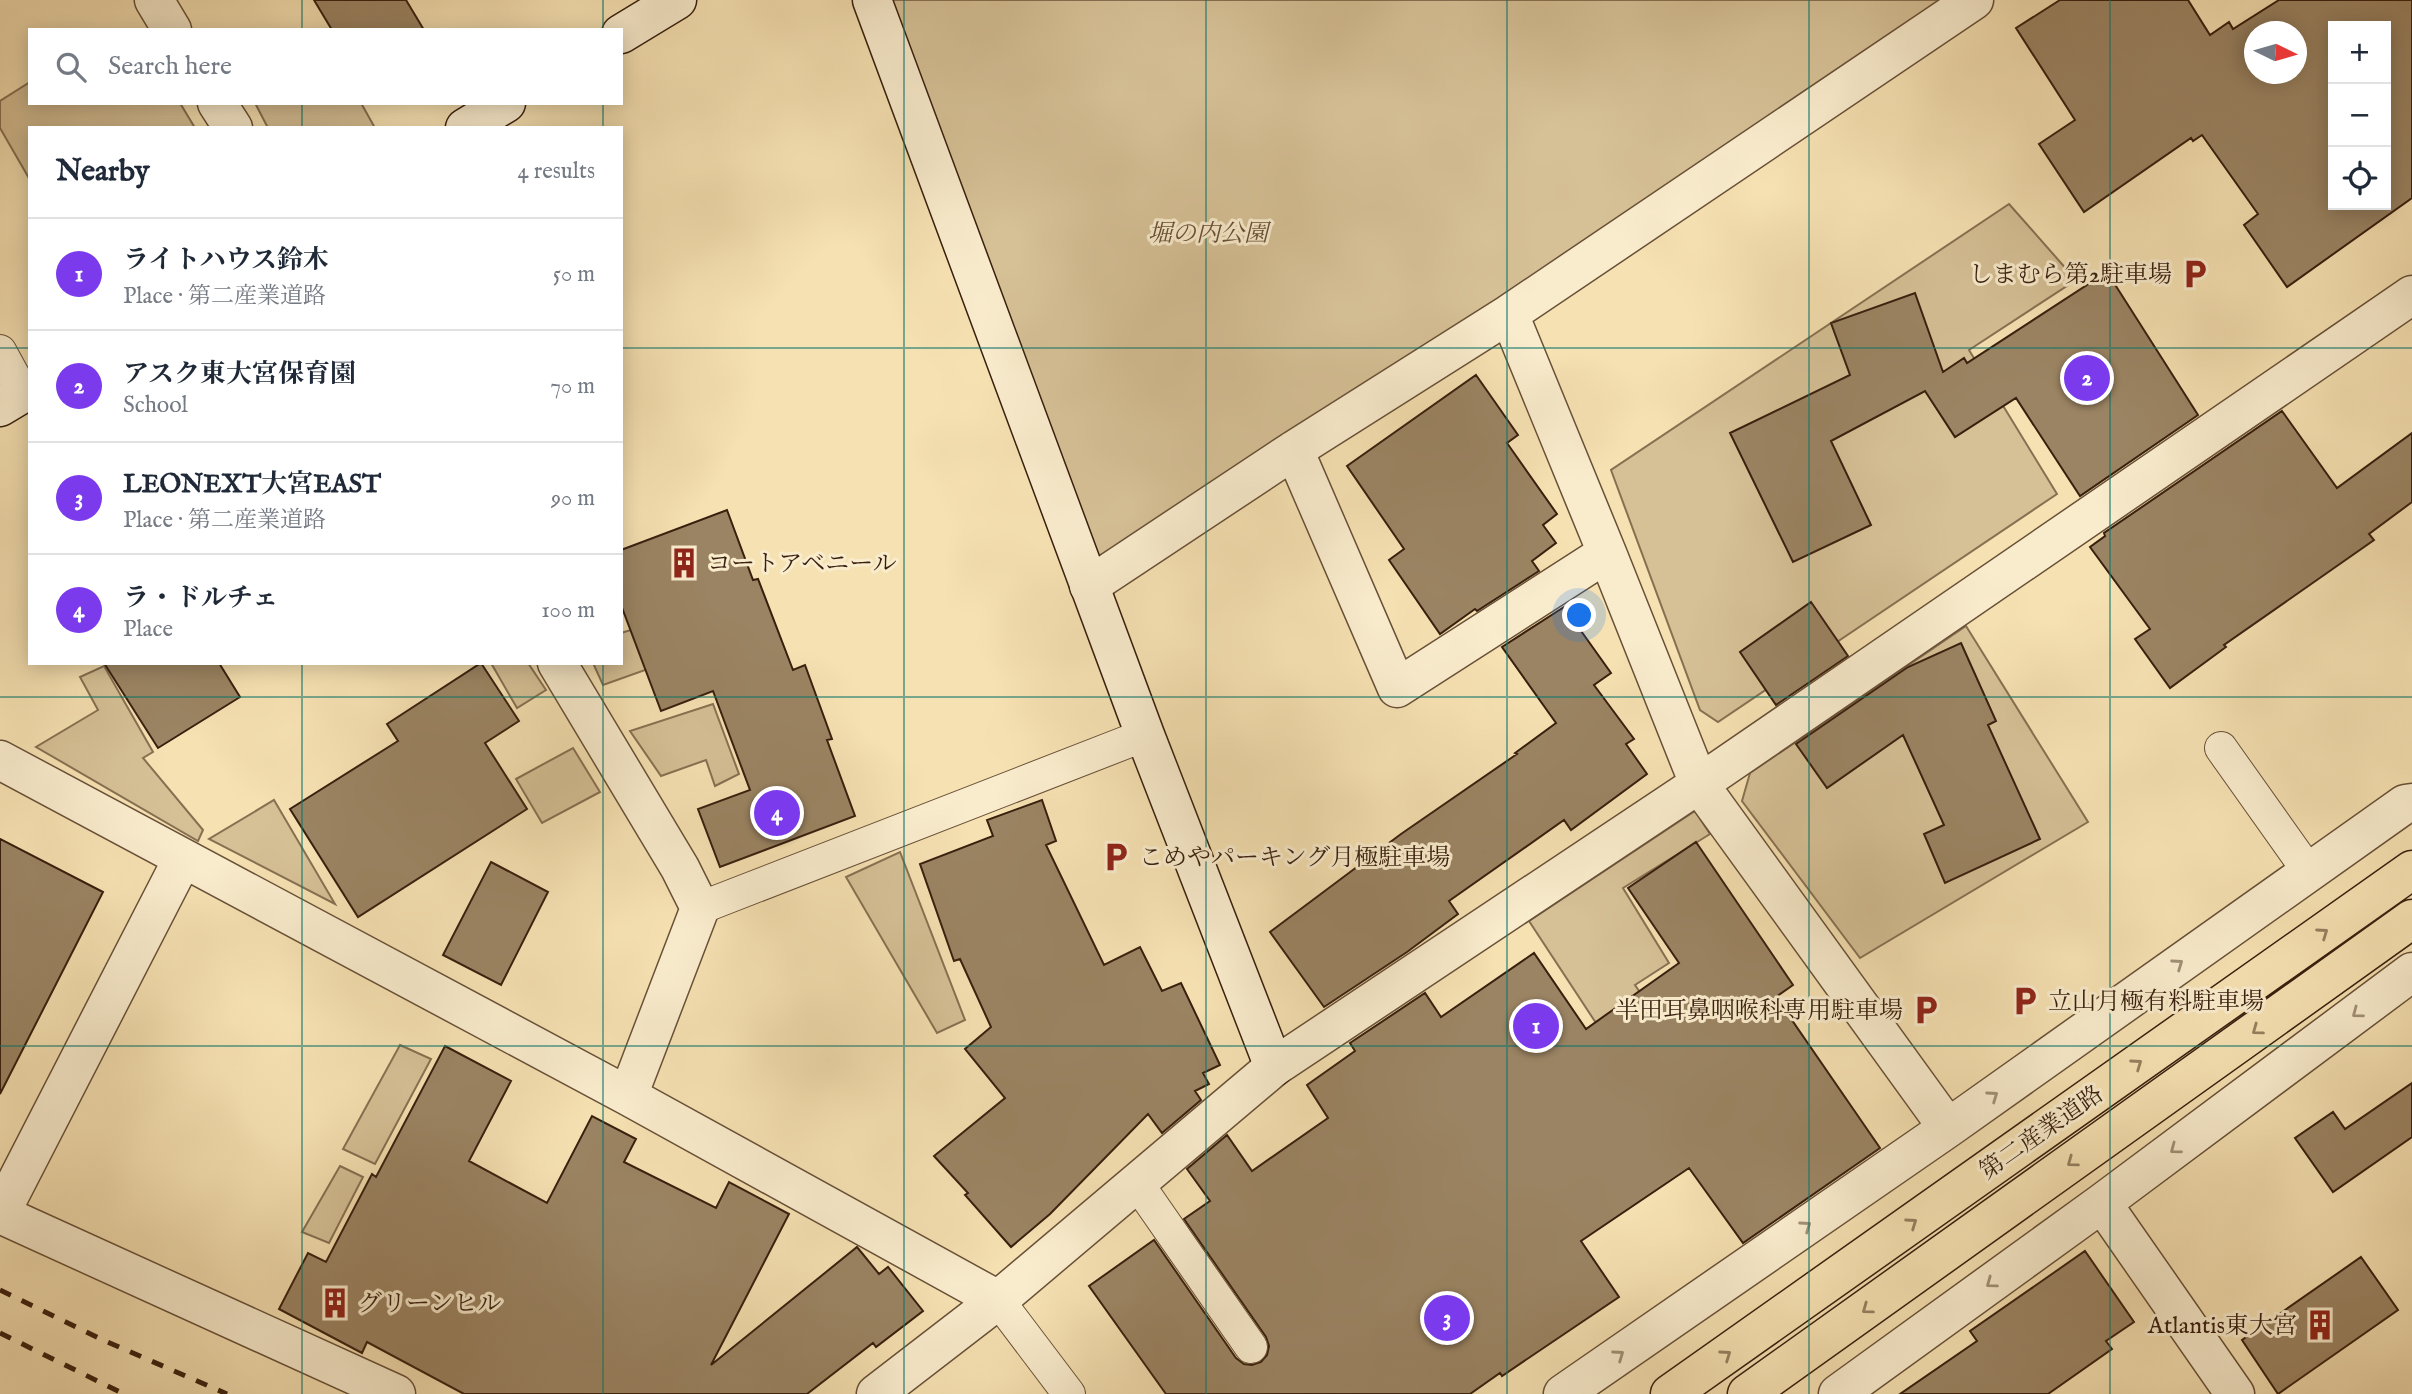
<!DOCTYPE html>
<html lang="en">
<head>
<meta charset="utf-8">
<style>
  body { margin:0; font-family:"IM FELL English","Noto Serif JP",serif; background:#f6f6f7; color:#1f2937 }
  .controls { position:absolute; right:21px; top:21px; display:grid; overflow:hidden; border-radius:0px; box-shadow:0 4px 18px #0003 }
  .controls button { width:63px; height:63px; display:grid; place-items:center; padding:0; border:0; border-bottom:2px solid #e0e1e3; background:#fff; color:#1f2937; font:35px sans-serif }
  .compass { position:absolute; left:2244px; top:21px; width:63px; height:63px; border-radius:50%; background:#fff; box-shadow:0 4px 18px #0003; rotate:95deg }
  .you { position:absolute; left:1580px; top:616px; width:24px; height:24px; margin:-18px; border:5px solid #fff; border-radius:50%; background:#1a73e8; box-shadow:0 0 0 10px #1a73e833 }
  .badge { display:grid; place-items:center; width:46px; height:46px; border-radius:50%; background:#7c3aed; color:#fff; font-size:23px; font-weight:700 }
  .pin { position:absolute; translate:-50% -50%; border:4px solid #fff; box-shadow:0 2px 7px #0006 }
  .list { margin:0; padding:0; list-style:none }
  h2 { display:flex; justify-content:space-between; align-items:center; height:91px; margin:0; padding:0 28px; font-size:30px }
  h2 small { font-size:23px; font-weight:400; color:#747a83 }
  .list li { display:grid; grid-template-columns:46px 1fr auto; gap:21px; align-items:center; box-sizing:border-box; height:112px; padding:0 28px; border-top:2px solid #e0e1e3 }
  .list b { display:block; font-size:26px; white-space:nowrap }
  .list p { margin:0; font-size:23px; white-space:nowrap; color:#747a83 }
  .list em { font-size:23px; font-style:normal; color:#747a83 }
  .icon { flex:none; width:38px; height:38px; fill:none; stroke:currentColor; stroke-width:2; stroke-linecap:round; stroke-linejoin:round }
  .map { position:relative; flex:none; width:2412px; height:1394px; overflow:hidden }
  .search { position:absolute; background:#fff; box-shadow:0 4px 18px #0003; left:28px; top:28px; width:595px; height:77px; display:flex; align-items:center; gap:18px; box-sizing:border-box; padding:0 24px; border-radius:0px; color:#747a83; font-size:26px }
  .panel { position:absolute; background:#fff; box-shadow:0 4px 18px #0003; left:28px; top:126px; width:595px; height:539px; border-radius:0px }
  .map>svg:first-child { display:block }
</style>
</head>
<body>
<div class="map">
<svg width="2412" height="1394" viewBox="0 0 2412 1394">
  <rect width="100%" height="100%" fill="#f6e1b2"/>
  <filter id="stains"><feTurbulence type="fractalNoise" baseFrequency=".00286" numOctaves="4"/><feColorMatrix values="0 0 0 0 .2 0 0 0 0 .09 0 0 0 0 .02 0 0 0 .5 -.17"/></filter>
  <radialGradient id="worn" r=".72"><stop offset=".6" stop-color="#630" stop-opacity="0"/><stop offset="1" stop-color="#630" stop-opacity=".3"/></radialGradient>
  <path fill="#d6c096" stroke="#877052" stroke-width="2" d="M 872,0 L 1974,0 L 1089,586 Z
    M 30,82 L 30,103 L 180,103 L 195,128 L 30,128 L 30,180 L 0,128 L 0,101 Z
    M 255,103 L 361,103 L 375,128 L 268,128 Z
    M 2009,204 L 2076,280 L 1969,350 L 2057,494 L 1718,722 L 1700,710 L 1611,470 Z
    M 666,619 L 679,658 L 603,685 L 593,663 L 621,663 L 621,633 Z
    M 1966,626 L 2088,822 L 1860,958 L 1742,801 L 1750,773 Z
    M 491,663 L 528,663 L 546,690 L 517,708 Z
    M 104,666 L 153,752 L 143,758 L 203,830 L 198,841 L 36,747 L 98,710 L 80,677 Z
    M 713,704 L 739,774 L 715,786 L 706,760 L 661,776 L 630,731 Z
    M 573,748 L 600,792 L 542,823 L 516,779 Z
    M 274,800 L 335,904 L 209,839 Z
    M 1695,811 L 1710,834 L 1623,888 L 1669,963 L 1635,985 L 1705,1087 L 1682,1154 L 1529,921 Z
    M 900,852 L 965,1020 L 937,1033 L 846,877 Z
    M 400,1045 L 431,1059 L 375,1164 L 343,1149 Z
    M 340,1166 L 363,1177 L 329,1243 L 302,1232 Z"/>
  <path fill="#9b8463" stroke="#381f0e" stroke-width="2" fill-rule="evenodd" d="M 314,0 L 406,0 L 424,30 L 332,30 Z
    M 2060,0 L 2188,0 L 2210,35 L 2229,22 L 2233,29 L 2279,0 L 2412,0 L 2412,198 L 2287,287 L 2244,225 L 2258,214 L 2202,135 L 2193,141 L 2191,138 L 2084,212 L 2039,144 L 2075,120 L 2016,28 ZM 2333,26 L 2386,26 L 2386,205 L 2333,205 ZM 2255,32 L 2297,32 L 2297,74 L 2255,74 Z
    M 2107,272 L 2198,415 L 2080,496 L 2016,398 L 1955,437 L 1925,391 L 1831,441 L 1871,525 L 1793,562 L 1730,433 L 1850,375 L 1831,323 L 1915,293 L 1943,372 L 1964,358 L 1967,363 Z
    M 1476,375 L 1518,435 L 1507,443 L 1557,514 L 1543,525 L 1556,543 L 1532,561 L 1539,571 L 1477,611 L 1475,609 L 1440,634 L 1389,560 L 1404,549 L 1347,466 Z
    M 2282,411 L 2337,488 L 2412,433 L 2412,502 L 2369,534 L 2374,540 L 2224,645 L 2226,647 L 2170,688 L 2135,639 L 2150,629 L 2090,547 L 2105,536 L 2104,533 Z
    M 727,510 L 753,580 L 758,579 L 793,670 L 805,665 L 832,739 L 827,740 L 855,816 L 720,867 L 698,809 L 750,790 L 713,691 L 661,711 L 621,605 L 621,550 Z
    M 1811,602 L 1848,656 L 1776,705 L 1740,652 Z
    M 1564,607 L 1611,673 L 1594,685 L 1634,739 L 1626,744 L 1647,774 L 1571,830 L 1564,820 L 1449,901 L 1458,914 L 1407,952 L 1324,1007 L 1270,932 L 1401,834 L 1517,754 L 1515,753 L 1556,723 L 1502,647 Z
    M 1961,643 L 1996,721 L 1988,725 L 2040,839 L 1945,883 L 1924,834 L 1944,825 L 1903,735 L 1827,788 L 1796,744 L 1908,667 Z
    M 104,663 L 219,663 L 240,697 L 158,748 Z
    M 481,663 L 519,721 L 485,743 L 527,809 L 358,917 L 290,809 L 398,741 L 387,724 Z
    M 1042,800 L 1056,841 L 1046,845 L 1104,965 L 1140,947 L 1162,991 L 1181,983 L 1220,1065 L 1203,1073 L 1209,1084 L 1195,1091 L 1201,1100 L 1162,1133 L 1148,1114 L 1050,1214 L 1011,1247 L 965,1195 L 968,1193 L 934,1156 L 1005,1098 L 965,1049 L 991,1027 L 960,959 L 954,961 L 920,864 L 993,836 L 987,820 Z
    M 0,839 L 103,892 L 0,1094 Z
    M 1696,842 L 1793,985 L 1776,997 L 1880,1148 L 1743,1243 L 1689,1168 L 1581,1241 L 1619,1297 L 1502,1376 L 1500,1373 L 1470,1394 L 1166,1394 L 1089,1286 L 1154,1240 L 1236,1358 L 1244,1364 L 1252,1365 L 1261,1362 L 1267,1355 L 1269,1346 L 1266,1337 L 1184,1219 L 1210,1201 L 1187,1169 L 1227,1135 L 1252,1171 L 1328,1118 L 1307,1085 L 1355,1051 L 1350,1043 L 1425,993 L 1441,1017 L 1534,953 L 1586,1029 L 1679,963 L 1628,888 Z
    M 491,862 L 548,892 L 501,985 L 443,955 Z
    M 445,1046 L 511,1081 L 469,1161 L 547,1203 L 592,1116 L 636,1139 L 624,1162 L 716,1208 L 729,1182 L 789,1214 L 711,1365 L 857,1247 L 879,1274 L 888,1267 L 923,1311 L 876,1347 L 873,1343 L 807,1394 L 464,1394 L 367,1342 L 362,1353 L 279,1309 L 308,1253 L 326,1262 L 372,1174 L 376,1177 Z
    M 2412,1083 L 2412,1137 L 2333,1192 L 2295,1138 L 2333,1112 L 2345,1129 Z
    M 2085,1251 L 2134,1322 L 2106,1341 L 2112,1349 L 2048,1394 L 1900,1394 L 1977,1341 L 1970,1331 Z
    M 2361,1257 L 2398,1310 L 2278,1394 L 2242,1340 Z"/>
  <g fill="none" stroke-linecap="round" stroke-linejoin="round">
    <g stroke="#685037" stroke-width="34">
      <path id="lane" d="M 0,351 L 23,393
        M 2221,748 L 2309,872
        M 700,908 L 1145,735
        M 1137,1183 L 1251,1347
        M 998,1300 L 1069,1394"/>
    </g>
    <g stroke="#685037" stroke-width="41">
      <path id="street" d="M 154,0 L 172,30
        M 217,103 L 233,128
        M 1509,314 L 1607,553 L 1699,784 L 1948,1128
        M 1294,450 L 1397,688 L 1607,553
        M 1089,586 L 1294,450 L 1509,314 L 1974,0
        M 557,663 L 680,868 L 700,908 L 628,1096
        M 0,760 L 628,1096 L 998,1300
        M 2102,1203 L 2235,1394
        M 0,1214 L 396,1394
        M 0,1214 L 183,858
        M 876,1394 L 998,1300 L 1274,1067 L 1699,784 L 2412,295
        M 1563,1394 L 1948,1128 L 2405,804 L 2412,803
        M 1838,1394 L 2102,1203 L 2412,972"/>
    </g>
    <g stroke="#381f0e" stroke-width="41">
      <path id="secondary" d="M 872,0 L 1145,735 L 1274,1067
        M 621,34 L 677,0
        M 465,128 L 506,103
        M 0,407 L 30,389"/>
    </g>
    <g stroke="#381f0e" stroke-width="41">
      <path id="primary" d="M 1670,1394 L 2412,870
        M 1747,1394 L 2412,919"/>
    </g>
    <use href="#lane" stroke="#f9eccd" stroke-width="32"/>
    <use href="#street" stroke="#f9eccd" stroke-width="38"/>
    <use href="#secondary" stroke="#f9eccd" stroke-width="38"/>
    <use href="#primary" stroke="#f6e1b2" stroke-width="38"/>
    <path stroke="#381f0e" stroke-width="5" stroke-dasharray="12 12" stroke-linecap="butt" d="M 0,1290 L 103,1340 L 227,1394
      M 0,1333 L 124,1394"/>
  </g>
  <defs><path id="oneway-chevron" d="M-2-3.5L2.5 0L-2 3.5" fill="none" stroke-width="1.6" stroke-linecap="round" stroke-linejoin="round" transform="scale(1.75)"/></defs>
  <g stroke="#978060">
    <use href="#oneway-chevron" transform="translate(2323 933) rotate(-35)"/>
    <use href="#oneway-chevron" transform="translate(2257 1030) rotate(144)"/>
    <use href="#oneway-chevron" transform="translate(2137 1064) rotate(-35)"/>
    <use href="#oneway-chevron" transform="translate(2072 1162) rotate(144)"/>
    <use href="#oneway-chevron" transform="translate(1912 1223) rotate(-35)"/>
    <use href="#oneway-chevron" transform="translate(1867 1309) rotate(144)"/>
    <use href="#oneway-chevron" transform="translate(1726 1355) rotate(-35)"/>
  </g>
  <g stroke="#a29077">
    <use href="#oneway-chevron" transform="translate(2178 964) rotate(-35)"/>
    <use href="#oneway-chevron" transform="translate(2357 1013) rotate(143)"/>
    <use href="#oneway-chevron" transform="translate(1993 1096) rotate(-35)"/>
    <use href="#oneway-chevron" transform="translate(2175 1149) rotate(143)"/>
    <use href="#oneway-chevron" transform="translate(1806 1226) rotate(-35)"/>
    <use href="#oneway-chevron" transform="translate(1991 1283) rotate(144)"/>
    <use href="#oneway-chevron" transform="translate(1619 1355) rotate(-35)"/>
  </g>
  <path fill="none" stroke="#0f766e" stroke-width="2" stroke-opacity="0.55" d="M 302,0 L 302,30M 603,0 L 603,30M 904,0 L 904,1394M 1206,0 L 1206,1394M 1507,0 L 1507,1394M 1809,0 L 1809,1394M 2110,0 L 2110,1394M 302,103 L 302,128M 603,103 L 603,128M 0,348 L 30,348M 621,348 L 2412,348M 302,663 L 302,1394M 603,663 L 603,1394M 0,697 L 2412,697M 0,1046 L 2412,1046"/>
  <defs>
    <g id="parking-bare" transform="scale(2.415)"><path d="M-3.5-5.5H1a3.5 3.5 0 0 1 0 7H-1V5.5H-3.5ZM-1-3.4V-.6H.8a1.4 1.4 0 0 0 0-2.8Z" fill="#8f2418" stroke="#f9eccd" stroke-width="2.5" paint-order="stroke"/></g>
    <g id="building-bare" transform="scale(2.415)"><path d="M-4-6H4V6H1V3H-1V6H-4ZM-2.5-4.3h1.7v1.8h-1.7ZM.8-4.3h1.7v1.8H.8ZM-2.5-1h1.7V.8h-1.7ZM.8-1h1.7V.8H.8Z" fill="#8f2418" stroke="#f9eccd" stroke-width="2.5" paint-order="stroke"/></g>
  </defs>
  <g fill-rule="evenodd">
    <use href="#parking-bare" x="2195" y="274"/>
    <use href="#building-bare" x="684" y="563"/>
    <use href="#parking-bare" x="1116" y="857"/>
    <use href="#parking-bare" x="2025" y="1001"/>
    <use href="#parking-bare" x="1926" y="1010"/>
    <use href="#building-bare" x="335" y="1303"/>
    <use href="#building-bare" x="2320" y="1325"/>
  </g>
  <g text-anchor="middle" stroke-width="6" stroke-linejoin="round" paint-order="stroke">
    <g font-size="24" font-style="italic" fill="#674f37" stroke="#f9eccd">
      <text x="1208" y="241">堀の内公園</text>
    </g>
    <g font-size="24" fill="#381f0e" stroke="#f9eccd" text-anchor="start">
      <text x="2172" y="282" text-anchor="end">しまむら第2駐車場</text>
      <text x="707" y="571">コートアベニール</text>
      <text x="1139" y="865">こめやパーキング月極駐車場</text>
      <text x="2048" y="1009">立山月極有料駐車場</text>
      <text x="1903" y="1018" text-anchor="end">半田耳鼻咽喉科専用駐車場</text>
      <text x="358" y="1311">グリーンヒル</text>
      <text x="2297" y="1333" text-anchor="end">Atlantis東大宮</text>
    </g>
    <g font-size="24" fill="#381f0e" stroke="#f9eccd">
      <text transform="translate(2041 1132) rotate(-35)" y="8">第二産業道路</text>
    </g>
  </g>
  <rect width="100%" height="100%" filter="url(#stains)"/>
  <rect width="100%" height="100%" fill="url(#worn)"/>
</svg>
<div class="controls">
<button>+</button>
<button>−</button>
<button><svg class="icon" aria-label="locate" viewBox="0 0 24 24"><circle cx="12" cy="12" r="6"/><path d="M12 2v4M12 18v4M2 12h4M18 12h4"/></svg></button>
</div>
<svg class="compass" viewBox="-18 -18 36 36"><path d="M0-13l5 13h-10z" fill="#e53935"/><path d="M0 13l5-13h-10z" fill="#747a83"/></svg>
<div class="you"></div>
<div class="pin badge" style="left:1536px;top:1026px">1</div>
<div class="pin badge" style="left:2087px;top:378px">2</div>
<div class="pin badge" style="left:1447px;top:1318px">3</div>
<div class="pin badge" style="left:777px;top:813px">4</div>
<div class="search"><svg class="icon" aria-label="search" viewBox="0 0 24 24"><circle cx="10" cy="10" r="6"/><path d="M15 15l6 6"/></svg>Search here</div>
<section class="panel">
<h2>Nearby<small>4 results</small></h2>
<ul class="list">
<li><span class="badge">1</span><div><b>ライトハウス鈴木</b><p>Place · 第二産業道路</p></div><em>50 m</em></li>
<li><span class="badge">2</span><div><b>アスク東大宮保育園</b><p>School</p></div><em>70 m</em></li>
<li><span class="badge">3</span><div><b>LEONEXT大宮EAST</b><p>Place · 第二産業道路</p></div><em>90 m</em></li>
<li><span class="badge">4</span><div><b>ラ・ドルチェ</b><p>Place</p></div><em>100 m</em></li>
</ul>
</section>
</div>
</body>
</html>
